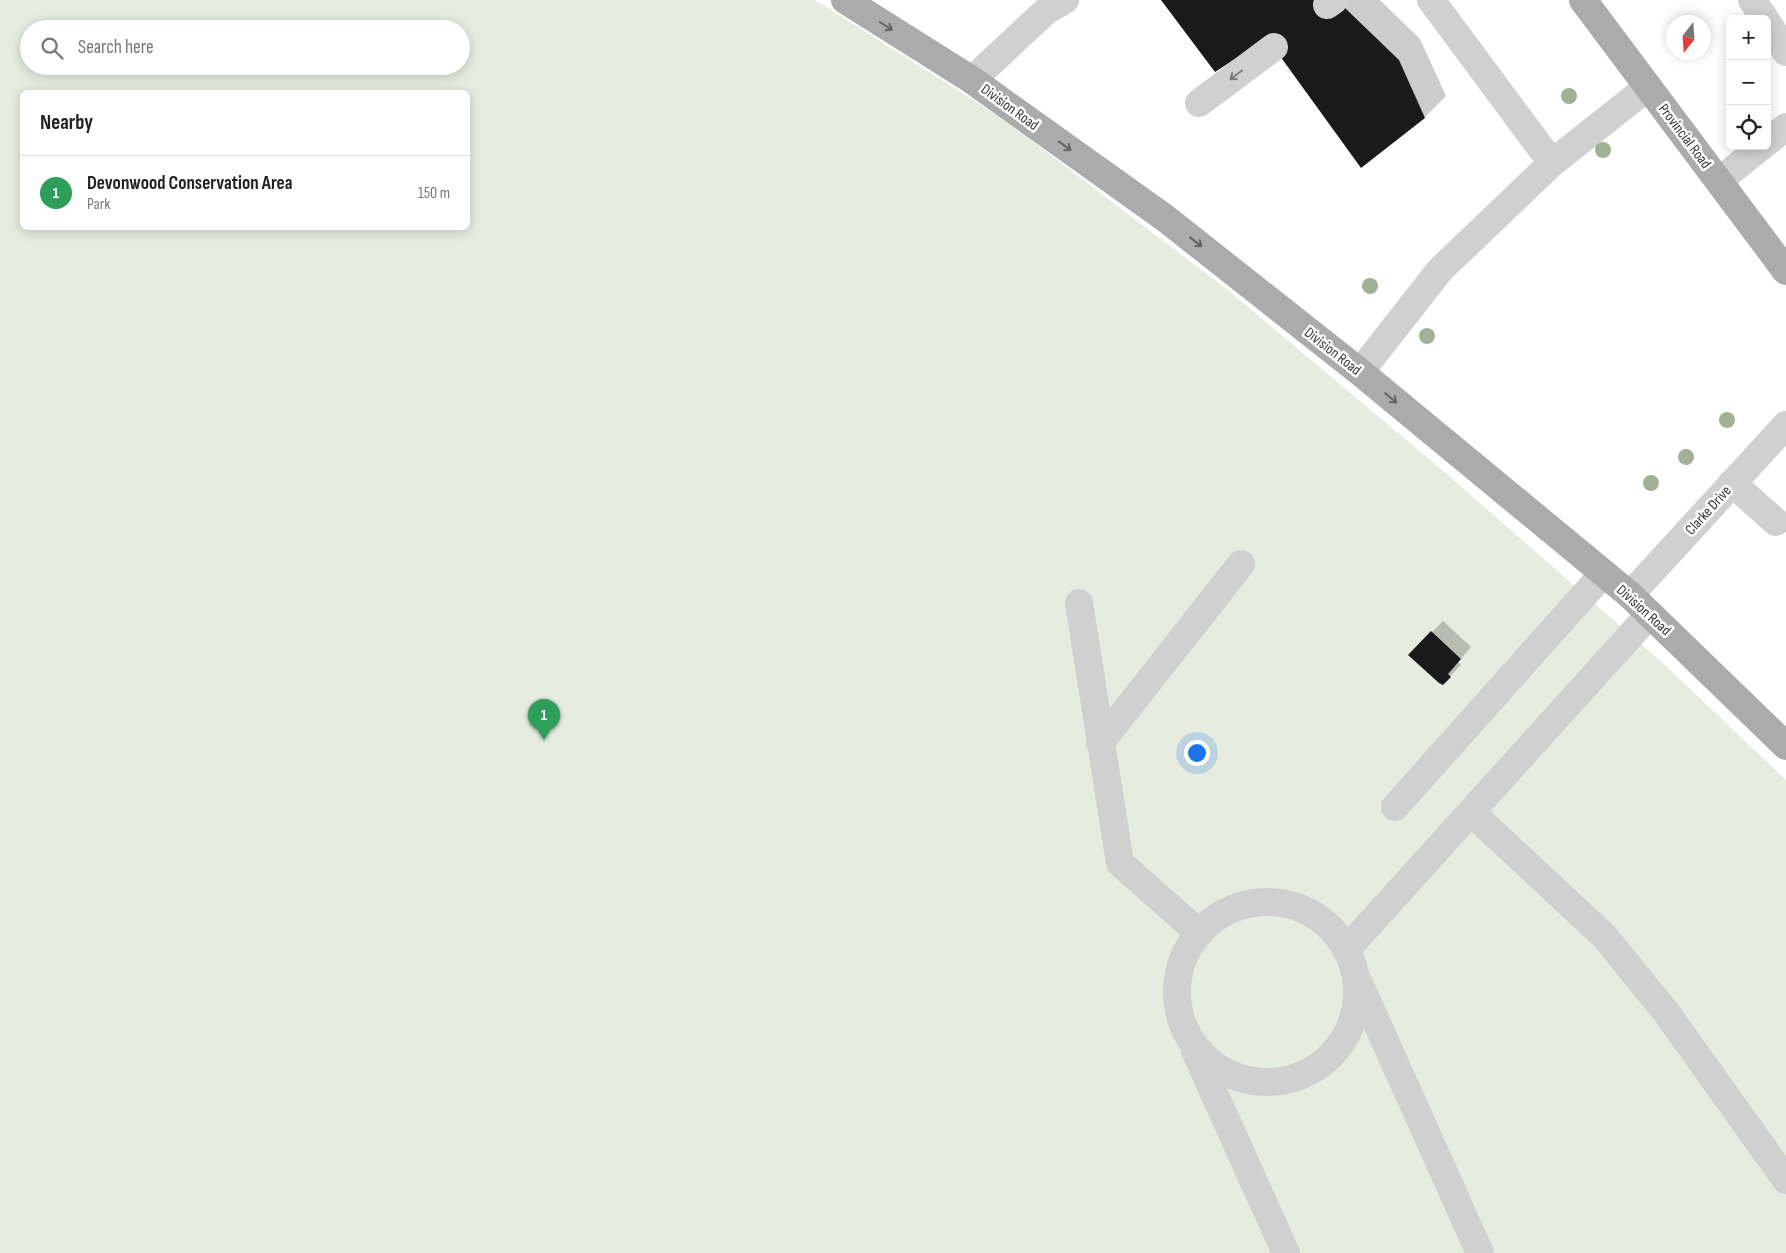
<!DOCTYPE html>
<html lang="en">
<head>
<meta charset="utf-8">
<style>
  body { margin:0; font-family:"Sofia Sans Condensed",sans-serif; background:#f2f2f2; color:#222 }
  .controls { position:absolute; right:15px; top:15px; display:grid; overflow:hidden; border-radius:8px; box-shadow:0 2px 12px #0003 }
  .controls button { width:45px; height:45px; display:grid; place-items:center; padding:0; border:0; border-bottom:1px solid #e0e0e0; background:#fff; color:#222; font:25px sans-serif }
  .compass { position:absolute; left:1666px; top:15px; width:45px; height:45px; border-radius:50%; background:#fff; box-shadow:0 2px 12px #0003; rotate:197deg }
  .you { position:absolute; left:1196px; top:752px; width:18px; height:18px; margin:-12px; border:4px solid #fff; border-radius:50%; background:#1a73e8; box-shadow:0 0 0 8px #1a73e833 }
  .badge { display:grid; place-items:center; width:32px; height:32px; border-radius:50%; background:#e63946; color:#fff; font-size:16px; font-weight:700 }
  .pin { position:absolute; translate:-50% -41px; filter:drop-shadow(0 1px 2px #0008) }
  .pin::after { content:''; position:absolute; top:26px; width:18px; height:15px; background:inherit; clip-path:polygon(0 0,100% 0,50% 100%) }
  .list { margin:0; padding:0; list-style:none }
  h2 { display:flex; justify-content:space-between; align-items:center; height:65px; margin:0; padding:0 20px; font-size:21px }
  h2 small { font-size:16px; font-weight:400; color:#767676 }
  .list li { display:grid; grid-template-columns:32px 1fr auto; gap:15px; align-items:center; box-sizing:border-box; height:75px; padding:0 20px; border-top:1px solid #e0e0e0 }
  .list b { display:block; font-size:19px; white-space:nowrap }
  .list p { margin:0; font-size:16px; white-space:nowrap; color:#767676 }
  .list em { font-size:16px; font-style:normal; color:#767676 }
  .icon { flex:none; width:28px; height:28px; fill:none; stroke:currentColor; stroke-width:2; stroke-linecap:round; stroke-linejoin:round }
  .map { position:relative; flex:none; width:1786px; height:1253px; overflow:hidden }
  .search { position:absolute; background:#fff; box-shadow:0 2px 12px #0003; left:20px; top:20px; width:450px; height:55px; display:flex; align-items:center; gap:12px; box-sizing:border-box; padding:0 18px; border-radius:28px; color:#767676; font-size:19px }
  .panel { position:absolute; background:#fff; box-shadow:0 2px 12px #0003; left:20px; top:90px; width:450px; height:140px; border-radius:8px }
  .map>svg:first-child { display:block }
</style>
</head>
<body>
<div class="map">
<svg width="1786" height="1253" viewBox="0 0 1786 1253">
  <rect width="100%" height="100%" fill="#fff"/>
  <path fill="#e6ecdf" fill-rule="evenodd" d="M 0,0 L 815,0 L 1005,120 L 1229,291 L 1441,469 L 1665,665 L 1786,780 L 1786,1253 L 0,1253 ZM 29,29 L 461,29 L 461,66 L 29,66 ZM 22,92 L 468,92 L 468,228 L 22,228 Z"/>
  <path fill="#0003" d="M 1162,0 L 1380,0 L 1420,39 L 1446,96 L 1425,117 L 1361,166 L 1268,36 Z
    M 1443,621 L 1471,647 L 1458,662 L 1461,665 L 1443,684 L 1410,655 Z"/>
  <path fill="#1a1a1a" d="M 1161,0 L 1323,0 L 1334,16 L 1345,8 L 1399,60 L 1425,118 L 1361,168 L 1267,38 L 1215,72 Z
    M 1431,631 L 1461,659 L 1448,674 L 1451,677 L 1443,685 L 1439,683 L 1408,655 Z"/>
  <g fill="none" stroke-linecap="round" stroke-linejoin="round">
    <path stroke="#d0d0d0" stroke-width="28" d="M 1431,0 L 1552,163
      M 1752,0 L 1765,19
      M 1327,5 L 1334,0
      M 1767,22 L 1786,52
      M 972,80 L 1046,11 L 1065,0
      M 1199,103 L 1274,47
      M 1767,142 L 1786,127
      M 1719,181 L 1762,146
      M 1360,372 L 1440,270 L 1552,163 L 1648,87
      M 1732,483 L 1776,522
      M 1630,595 L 1786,425
      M 1079,603 L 1120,863 L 1198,932
      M 1100,743 L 1241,564
      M 1395,807 L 1603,574
      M 1471,812 L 1605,937 L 1666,1012 L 1786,1180
      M1177 992a90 90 0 1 1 180 0a90 90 0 1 1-180 0Z
      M 1346,950 L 1650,614
      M 1359,983 L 1480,1253
      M 1195,1051 L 1286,1253"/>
    <path stroke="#ababab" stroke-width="28" d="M 845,0 L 972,80 L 1165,218 L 1360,372 L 1630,595 L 1786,746
      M 1583,0 L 1786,271"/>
  </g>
  <g fill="#a2b095">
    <circle cx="1569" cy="96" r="8"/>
    <circle cx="1603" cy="150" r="8"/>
    <circle cx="1370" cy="286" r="8"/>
    <circle cx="1427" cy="336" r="8"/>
    <circle cx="1727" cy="420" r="8"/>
    <circle cx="1686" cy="457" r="8"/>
    <circle cx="1651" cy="483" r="8"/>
  </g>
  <defs><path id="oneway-shaft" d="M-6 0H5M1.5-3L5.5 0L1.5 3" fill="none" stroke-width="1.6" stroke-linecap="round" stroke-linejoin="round" transform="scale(1.25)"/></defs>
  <g stroke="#636363">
    <use href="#oneway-shaft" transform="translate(886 26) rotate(32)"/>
    <use href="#oneway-shaft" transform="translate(1065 146) rotate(36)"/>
    <use href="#oneway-shaft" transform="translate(1196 242) rotate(38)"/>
    <use href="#oneway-shaft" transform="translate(1391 398) rotate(40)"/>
  </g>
  <use stroke="#7a7a7a" href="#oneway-shaft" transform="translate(1236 75) rotate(143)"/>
  <g text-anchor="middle" stroke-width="5" stroke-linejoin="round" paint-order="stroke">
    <g font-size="15" fill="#333" stroke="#fff">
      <text transform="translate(1010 107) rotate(36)" y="5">Division Road</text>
      <text transform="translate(1685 136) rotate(53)" y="5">Provincial Road</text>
      <text transform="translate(1333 351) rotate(38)" y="5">Division Road</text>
      <text transform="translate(1708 510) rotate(-48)" y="5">Clarke Drive</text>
      <text transform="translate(1644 610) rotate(42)" y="5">Division Road</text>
    </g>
  </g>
</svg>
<div class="controls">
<button>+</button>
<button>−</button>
<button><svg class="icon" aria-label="locate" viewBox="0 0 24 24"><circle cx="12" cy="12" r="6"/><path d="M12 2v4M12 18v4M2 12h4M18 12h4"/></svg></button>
</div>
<svg class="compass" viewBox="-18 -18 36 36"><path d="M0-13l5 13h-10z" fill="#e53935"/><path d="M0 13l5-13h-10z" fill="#767676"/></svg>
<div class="you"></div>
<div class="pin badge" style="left:544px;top:740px;background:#2e9e5b">1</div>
<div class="search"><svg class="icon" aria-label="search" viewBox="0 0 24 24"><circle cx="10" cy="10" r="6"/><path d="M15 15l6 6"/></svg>Search here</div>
<section class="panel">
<h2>Nearby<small></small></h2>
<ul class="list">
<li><span class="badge" style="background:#2e9e5b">1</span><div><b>Devonwood Conservation Area</b><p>Park</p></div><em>150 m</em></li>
</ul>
</section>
</div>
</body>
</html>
